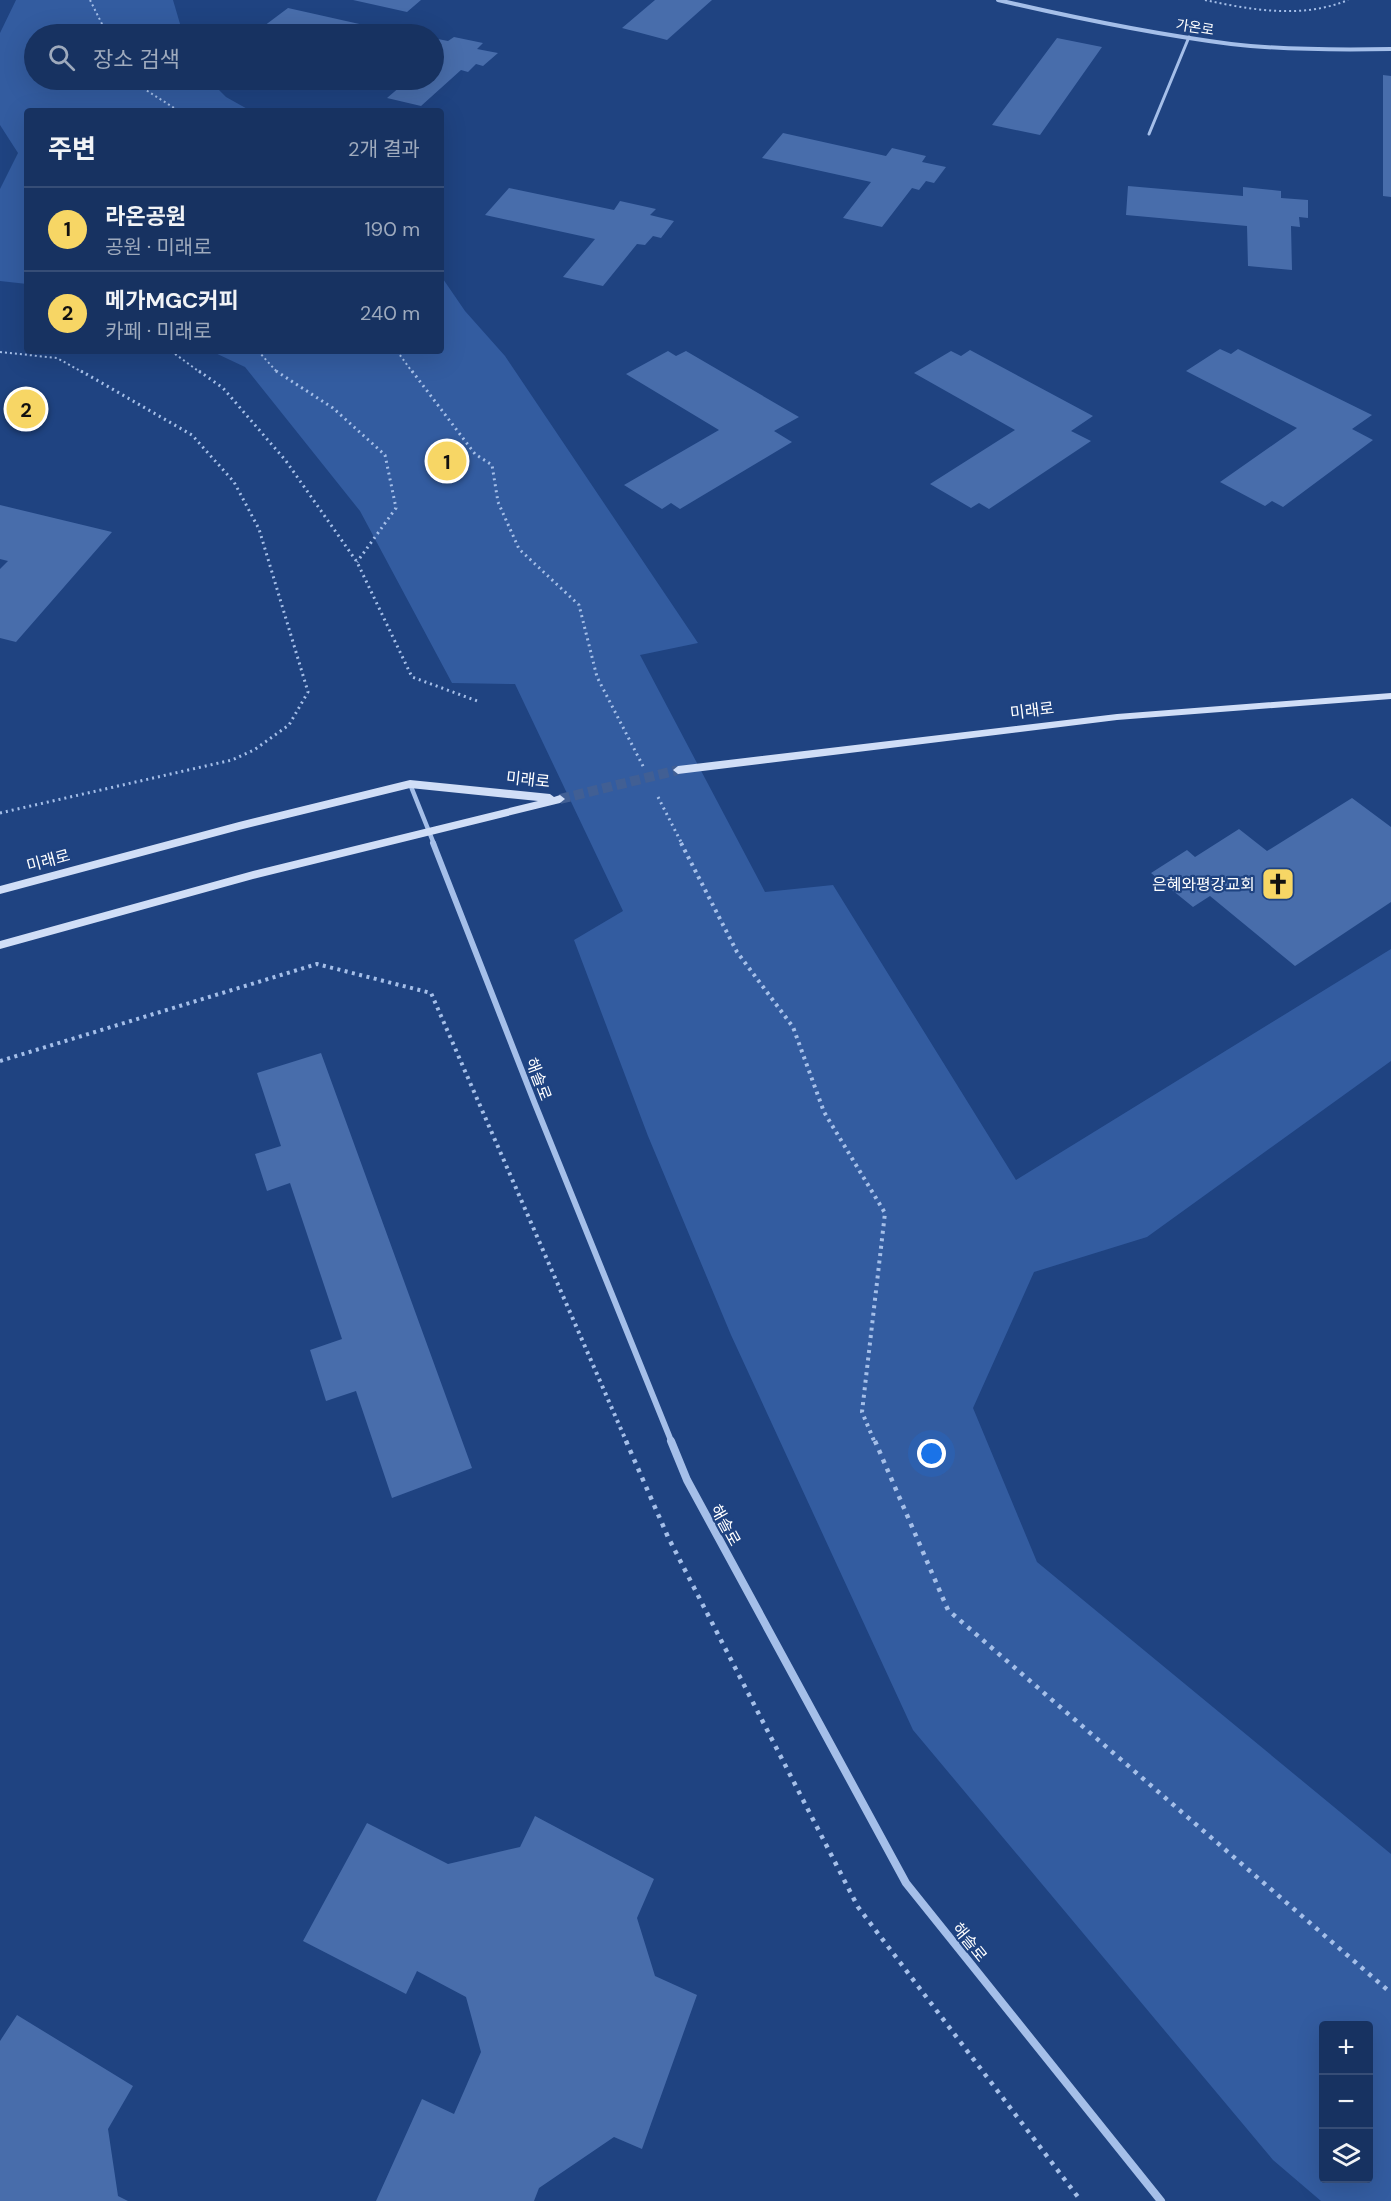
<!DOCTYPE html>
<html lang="ko">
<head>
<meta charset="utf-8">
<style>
  body { margin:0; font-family:"DM Sans","Noto Sans KR",sans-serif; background:#203a67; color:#f1f3f6 }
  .controls { position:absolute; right:18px; bottom:18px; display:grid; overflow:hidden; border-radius:6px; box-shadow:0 6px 24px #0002 }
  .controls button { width:54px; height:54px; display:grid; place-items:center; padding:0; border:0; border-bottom:2px solid #364d76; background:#173261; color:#f1f3f6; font:30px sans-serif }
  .you { position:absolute; left:932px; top:1454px; width:21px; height:21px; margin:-15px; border:4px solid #fff; border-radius:50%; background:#1a73e8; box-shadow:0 0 0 9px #1a73e833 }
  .badge { display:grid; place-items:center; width:39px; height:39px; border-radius:50%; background:#f7d665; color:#111; font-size:20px; font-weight:700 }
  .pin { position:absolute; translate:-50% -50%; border:3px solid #fff; box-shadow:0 2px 6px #0006 }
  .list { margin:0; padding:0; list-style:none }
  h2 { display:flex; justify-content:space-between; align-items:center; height:78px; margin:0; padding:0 24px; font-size:26px }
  h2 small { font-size:20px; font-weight:400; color:#9eaabd }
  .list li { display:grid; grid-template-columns:39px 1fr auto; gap:18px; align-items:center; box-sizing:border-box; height:84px; padding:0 24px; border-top:2px solid #364d76 }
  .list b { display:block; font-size:22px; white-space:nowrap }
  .list p { margin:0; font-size:20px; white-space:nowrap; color:#9eaabd }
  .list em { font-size:20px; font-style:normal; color:#9eaabd }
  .icon { flex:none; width:33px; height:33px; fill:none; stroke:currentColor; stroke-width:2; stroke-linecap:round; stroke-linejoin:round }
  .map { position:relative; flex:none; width:1391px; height:2201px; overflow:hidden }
  .search { position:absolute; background:#173261; box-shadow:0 6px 24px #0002; left:24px; top:24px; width:420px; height:66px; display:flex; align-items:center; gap:15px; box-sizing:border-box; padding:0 21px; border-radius:33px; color:#9eaabd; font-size:22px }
  .panel { position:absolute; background:#173261; box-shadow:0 6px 24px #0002; left:24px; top:108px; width:420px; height:246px; border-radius:6px }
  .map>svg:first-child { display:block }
</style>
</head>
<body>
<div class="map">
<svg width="1391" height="2201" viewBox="0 0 1391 2201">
  <rect width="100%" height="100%" fill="#1f4381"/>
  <path fill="#335ca0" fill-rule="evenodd" d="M 16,0 L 173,0 L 183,34 L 34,34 L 34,80 L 209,80 L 226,97 L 251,111 L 27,111 L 27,284 L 0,281 L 0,189 L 18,153 L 0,125 L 0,33 Z
    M 441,276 L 465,311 L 505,356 L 698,643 L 640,655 L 765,892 L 833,885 L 1016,1180 L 1391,949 L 1391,1061 L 1147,1237 L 1034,1272 L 973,1408 L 1037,1562 L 1391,1854 L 1391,2201 L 1321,2201 L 1273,2160 L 913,1730 L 731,1335 L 648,1136 L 574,940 L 623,911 L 515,684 L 452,683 L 360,511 L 245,367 L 211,351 L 441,351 ZM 1324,2026 L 1368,2026 L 1368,2178 L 1324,2178 Z"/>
  <path fill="#486dab" d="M 353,0 L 421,0 L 407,12 Z
    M 655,0 L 712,0 L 667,40 L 622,28 Z
    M 288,8 L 404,34 L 268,34 L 256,32 Z
    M 454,37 L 483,43 L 477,49 L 498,53 L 483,66 L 476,64 L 468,72 L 461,70 L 421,106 L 387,98 L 408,80 L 434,80 L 434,42 L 438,39 L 448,41 Z
    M 1057,38 L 1102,47 L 1040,135 L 992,125 Z
    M 1383,75 L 1391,76 L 1391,197 L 1383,196 Z
    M 783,133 L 886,156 L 892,148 L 926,156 L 922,162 L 946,167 L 934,183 L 926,181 L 919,190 L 912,188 L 882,227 L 843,218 L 871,182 L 762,158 Z
    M 1128,186 L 1243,196 L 1243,187 L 1281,191 L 1281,198 L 1308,200 L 1308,218 L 1299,217 L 1300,227 L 1291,226 L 1292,270 L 1248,266 L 1247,226 L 1126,215 Z
    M 509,188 L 614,210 L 620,201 L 656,209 L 650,215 L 674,221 L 661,238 L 653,236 L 645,245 L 637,244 L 603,286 L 563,277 L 595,239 L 485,215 Z
    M 1220,349 L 1231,354 L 1238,349 L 1372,415 L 1352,429 L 1373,440 L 1283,507 L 1272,501 L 1265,506 L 1220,482 L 1297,428 L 1186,371 Z
    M 970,350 L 1093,416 L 1071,431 L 1091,441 L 989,509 L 979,503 L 971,508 L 930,484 L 1015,430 L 914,373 L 951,351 L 961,356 Z
    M 668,351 L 676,356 L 686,351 L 799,417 L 774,431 L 792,442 L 680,509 L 671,503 L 662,509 L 624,485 L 719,430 L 626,374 Z
    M 0,505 L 112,532 L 16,642 L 0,638 L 0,569 L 8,561 L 0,559 Z
    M 1352,798 L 1391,827 L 1391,902 L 1295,966 L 1210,896 L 1193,907 L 1151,873 L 1187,850 L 1195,857 L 1239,829 L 1267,851 Z
    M 321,1053 L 472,1468 L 392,1498 L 356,1391 L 326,1401 L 310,1350 L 342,1339 L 290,1183 L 267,1191 L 255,1154 L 281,1146 L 257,1073 Z
    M 535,1816 L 654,1879 L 637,1918 L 655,1976 L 697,1995 L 642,2149 L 614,2137 L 539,2188 L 534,2201 L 376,2201 L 422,2099 L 454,2114 L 481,2052 L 466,1997 L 417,1971 L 406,1994 L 303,1941 L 367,1823 L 448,1864 L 520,1847 Z
    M 17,2015 L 133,2086 L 108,2129 L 118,2196 L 128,2201 L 0,2201 L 0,2041 Z"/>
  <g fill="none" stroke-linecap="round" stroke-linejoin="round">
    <path stroke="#415f94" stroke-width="10" stroke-dasharray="10 4.5" stroke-linecap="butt" d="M 560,799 L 678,770"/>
    <path stroke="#a5bfe9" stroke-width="2" stroke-dasharray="2 3" stroke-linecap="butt" d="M 90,0 L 107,34
      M 1205,0 C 1251,10 1303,19 1348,0
      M 130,80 L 179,111
      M 171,351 L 201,373
      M 258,351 L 278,373
      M 397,351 L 413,373
      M 0,352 L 57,358 L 84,373"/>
    <path stroke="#a5bfe9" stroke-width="3" stroke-dasharray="2 4" stroke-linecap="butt" d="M 199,371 L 223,388 L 286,461 L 357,562 L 412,677 L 480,702
      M 276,371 L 333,408 L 385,455 L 396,508 L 357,562
      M 412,371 L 475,454 L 492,465 L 498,502 L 519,549 L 579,605 L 597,677 L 644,768
      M 658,797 L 682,844
      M 0,813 L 232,760 L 254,750 L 289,725 L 308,692 L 259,529 L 234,482 L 192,435 L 81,371"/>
    <path stroke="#a5bfe9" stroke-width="4" stroke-dasharray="3 4.5" stroke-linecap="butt" d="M 681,843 L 737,952 L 793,1027 L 824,1112 L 885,1213 L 862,1412 L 875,1443
      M 0,1061 L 317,964 L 431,993 L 627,1443"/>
    <path stroke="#a5bfe9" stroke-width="4.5" stroke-dasharray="4 6" stroke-linecap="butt" d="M 626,1441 L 668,1537 L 858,1907 L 1081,2201
      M 875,1441 L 948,1610 L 1391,1993"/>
    <path stroke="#a5bfe9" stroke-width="3" d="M 1149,134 L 1189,37"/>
    <path stroke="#a5bfe9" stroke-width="4" d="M 998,0 C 1075,18 1153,34 1231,44 C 1284,50 1338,50 1391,49"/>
    <path stroke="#a5bfe9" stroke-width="4.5" d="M 410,784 L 434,844"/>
    <path stroke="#a5bfe9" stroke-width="6" d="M 433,843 L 535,1104 L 672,1443"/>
    <path stroke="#a5bfe9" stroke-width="8" d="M 671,1441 L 687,1480 L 906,1883 L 1161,2201"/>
    <path fill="#d0def7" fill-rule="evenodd" d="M 1391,693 L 1391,699 L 1117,720 L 678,774 L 673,770 L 678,766 L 1117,714 Z
      M 410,780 L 550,794 L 554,797 L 560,795 L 565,799 L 560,803 L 253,879 L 0,949 L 0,941 L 253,871 L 538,801 L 410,788 L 239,830 L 0,894 L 0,886 L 239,822 Z"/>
  </g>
  <defs>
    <g id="church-square" transform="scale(1.725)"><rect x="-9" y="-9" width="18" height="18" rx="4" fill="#f7d665" stroke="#1f4381"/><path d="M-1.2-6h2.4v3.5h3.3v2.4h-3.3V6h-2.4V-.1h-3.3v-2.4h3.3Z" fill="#111"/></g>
  </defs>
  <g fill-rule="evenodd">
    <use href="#church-square" x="1278" y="884"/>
  </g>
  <g text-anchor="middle" stroke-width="4.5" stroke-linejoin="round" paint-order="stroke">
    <g font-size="14" fill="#fff" stroke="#1f4381">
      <text transform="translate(1195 27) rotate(9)" y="5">가온로</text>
    </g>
    <g font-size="16" fill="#fff" stroke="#1f4381">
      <text transform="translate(1032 710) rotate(-7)" y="6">미래로</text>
      <text transform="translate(528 779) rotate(6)" y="6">미래로</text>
      <text transform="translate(48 860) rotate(-15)" y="6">미래로</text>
      <text transform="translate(539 1079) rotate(69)" y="6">해솔로</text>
      <text transform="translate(726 1525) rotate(61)" y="6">해솔로</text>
      <text transform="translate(970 1942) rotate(51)" y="6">해솔로</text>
    </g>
    <g font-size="16" fill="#fff" stroke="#1f4381" text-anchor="end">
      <text x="1255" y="890">은혜와평강교회</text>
    </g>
  </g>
</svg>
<div class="controls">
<button>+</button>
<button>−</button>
<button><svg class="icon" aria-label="layers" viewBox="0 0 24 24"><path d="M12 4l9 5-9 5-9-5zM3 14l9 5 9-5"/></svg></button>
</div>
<div class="you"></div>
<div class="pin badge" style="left:447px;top:461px">1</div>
<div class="pin badge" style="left:26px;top:409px">2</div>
<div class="search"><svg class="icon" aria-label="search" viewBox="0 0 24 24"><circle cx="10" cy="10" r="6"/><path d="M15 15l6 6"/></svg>장소 검색</div>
<section class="panel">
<h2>주변<small>2개 결과</small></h2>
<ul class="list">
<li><span class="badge">1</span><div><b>라온공원</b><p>공원 · 미래로</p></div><em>190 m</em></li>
<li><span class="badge">2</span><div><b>메가MGC커피</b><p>카페 · 미래로</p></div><em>240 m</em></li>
</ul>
</section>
</div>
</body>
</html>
